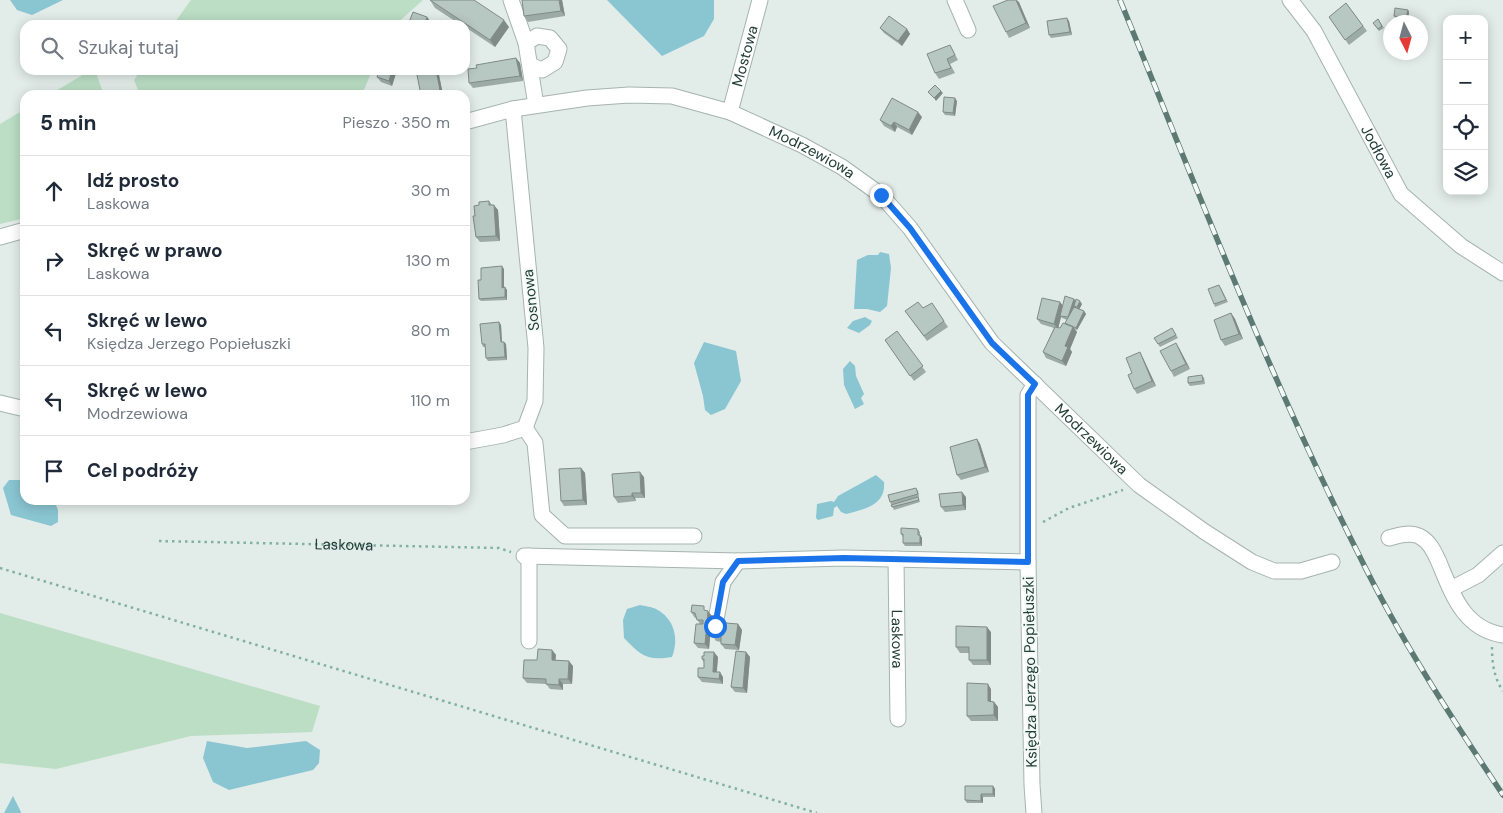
<!DOCTYPE html>
<html lang="pl">
<head>
<meta charset="utf-8">
<style>
  body { margin:0; font-family:"DM Sans",sans-serif; background:#f2f2f3; color:#1f2937 }
  .controls { position:absolute; right:15px; top:15px; display:grid; overflow:hidden; border-radius:10px; box-shadow:0 2px 12px #0003 }
  .controls button { width:45px; height:45px; display:grid; place-items:center; padding:0; border:0; border-bottom:1px solid #e0e1e3; background:#fff; color:#1f2937; font:25px sans-serif }
  .compass { position:absolute; left:1383px; top:15px; width:45px; height:45px; border-radius:50%; background:#fff; box-shadow:0 2px 12px #0003; rotate:174deg }
  .stop { position:absolute; width:15px; height:15px; margin:-11px; border:4px solid #1a73e8; border-radius:50%; background:#fff }
  .stop.end { background:#1a73e8; border-color:#fff; box-shadow:0 1px 5px #0008 }
  .list { margin:0; padding:0; list-style:none }
  h2 { display:flex; justify-content:space-between; align-items:center; height:65px; margin:0; padding:0 20px; font-size:21px }
  h2 small { font-size:16px; font-weight:400; color:#747a83 }
  .list li { display:grid; grid-template-columns:32px 1fr auto; gap:15px; align-items:center; box-sizing:border-box; height:70px; padding:0 20px; border-top:1px solid #e0e1e3 }
  .list b { display:block; font-size:19px; white-space:nowrap }
  .list p { margin:0; font-size:16px; white-space:nowrap; color:#747a83 }
  .list em { font-size:16px; font-style:normal; color:#747a83 }
  .icon { flex:none; width:28px; height:28px; fill:none; stroke:currentColor; stroke-width:2; stroke-linecap:round; stroke-linejoin:round }
  .map { position:relative; flex:none; width:1503px; height:813px; overflow:hidden }
  .search { position:absolute; background:#fff; box-shadow:0 2px 12px #0003; left:20px; top:20px; width:450px; height:55px; display:flex; align-items:center; gap:12px; box-sizing:border-box; padding:0 18px; border-radius:15px; color:#747a83; font-size:19px }
  .panel { position:absolute; background:#fff; box-shadow:0 2px 12px #0003; left:20px; top:90px; width:450px; height:415px; border-radius:15px }
  .map>svg:first-child { display:block }
</style>
</head>
<body>
<div class="map">
<svg width="1503" height="813" viewBox="0 0 1503 813">
  <rect width="100%" height="100%" fill="#e2ece8"/>
  <path fill="#bbdec5" d="M 191,0 L 423,0 L 395,25 L 173,25 Z
    M 91,70 L 95,70 L 104,95 L 49,95 Z
    M 141,70 L 372,70 L 362,95 L 140,95 L 134,80 Z
    M 25,109 L 25,218 L 0,224 L 0,124 Z
    M 0,613 L 320,706 L 312,732 L 191,736 L 56,769 L 0,763 Z"/>
  <path fill="#8ac5d2" d="M 10,0 L 63,0 L 32,15 L 17,10 Z
    M 607,0 L 714,0 L 714,19 L 704,36 L 662,56 Z
    M 880,252 L 889,254 L 891,268 L 887,306 L 880,312 L 867,309 L 854,309 L 857,260 L 868,255 L 878,255 Z
    M 865,317 L 872,321 L 870,325 L 859,333 L 847,328 L 853,321 Z
    M 704,342 L 736,351 L 741,381 L 725,409 L 711,415 L 705,410 L 703,396 L 694,363 Z
    M 850,361 L 855,366 L 856,376 L 864,394 L 861,398 L 864,404 L 855,409 L 844,385 L 843,369 Z
    M 876,475 L 884,482 C 886,505 865,509 846,514 L 841,512 L 837,506 L 834,508 L 833,516 L 818,520 L 816,518 L 817,504 L 831,501 L 834,502 L 838,496 Z
    M 9,480 L 25,480 L 25,500 L 54,500 L 58,510 L 58,522 L 51,526 L 11,515 L 3,488 Z
    M 640,605 C 645,606 652,607 656,609 C 675,619 679,639 672,657 C 646,661 642,656 624,638 L 623,620 L 627,609 Z
    M 207,741 L 247,748 L 306,741 L 320,750 L 319,763 L 313,770 L 229,790 L 213,782 L 203,758 Z
    M 13,796 L 21,812 L 21,813 L 4,813 Z"/>
  <g fill="none" stroke-linecap="round" stroke-linejoin="round">
    <g stroke="#a5b4af" stroke-width="17">
      <g id="minor">
        <path d="M 511,0 L 526,43 L 536,105"/>
        <path d="M 955,0 L 968,30"/>
        <path id="s2" d="M 1290,0 L 1314,31 L 1401,194 L 1461,246 L 1503,273"/>
        <path d="M 526,43 L 537,36 L 550,38 L 559,49 L 555,62 L 542,70 L 530,65"/>
        <path id="s3" d="M 730,112 L 760,0"/>
        <path id="s4" d="M 465,122 L 513,109 L 587,98 L 629,95 L 672,96 L 730,112 L 802,145 L 842,167 L 881,195 L 910,228 L 992,343 L 1139,485 L 1205,532 L 1252,562 L 1274,571 L 1301,571 L 1332,562"/>
        <path d="M 0,237 L 25,230"/>
        <path d="M 0,403 L 25,409"/>
        <path d="M 525,428 L 535,443 L 542,515 L 565,536 L 694,536"/>
        <path d="M 465,442 L 503,435 L 525,428 L 535,401 L 536,348 L 513,109"/>
        <path d="M 1389,538 C 1399,535 1410,532 1419,536 C 1430,542 1433,550 1438,560 C 1452,593 1463,629 1503,635"/>
        <path d="M 524,556 L 738,561 L 844,558 L 1028,562"/>
        <path id="s5" d="M 896,559 L 898,719"/>
        <path d="M 1451,589 L 1478,575 L 1503,553"/>
        <path d="M 715,625 L 723,582 L 738,561"/>
        <path d="M 529,641 L 529,556"/>
        <path d="M 1034,813 L 1032,785 L 1028,562 L 1028,395 L 1035,384"/>
      </g>
    </g>
    <g stroke="#82b0a3" stroke-width="2.5" stroke-dasharray="2.5 4" stroke-linecap="butt">
      <path d="M 1043,522 L 1069,508 L 1123,490"/>
      <path id="s1" d="M 159,541 L 499,548 L 511,552"/>
      <path d="M 0,568 L 817,813"/>
      <path d="M 1492,647 C 1492,663 1494,678 1503,691"/>
    </g>
    <use href="#minor" stroke="#fff" stroke-width="15"/>
    <g stroke="#5c7972" stroke-width="5.5">
      <path id="rail" d="M 1120,0 C 1196,186 1268,375 1359,555 C 1400,639 1451,717 1503,795"/>
    </g>
    <use href="#rail" stroke="#f3f9f6" stroke-width="4" stroke-dasharray="11" stroke-linecap="butt"/>
  </g>
  <path fill="#9daba6" fill-rule="evenodd" d="M 430,0 L 509,27 L 495,47 L 465,27 L 465,25 L 461,25 L 435,8 Z
    M 522,0 L 562,0 L 565,16 L 528,22 L 524,16 Z
    M 1008,0 L 1017,0 L 1030,28 L 1009,38 L 1006,32 Z
    M 1346,3 L 1367,31 L 1349,45 L 1329,17 Z
    M 1409,12 L 1408,20 L 1396,19 L 1394,16 Z
    M 1378,19 L 1384,28 L 1379,31 L 1373,23 Z
    M 1069,21 L 1072,35 L 1051,38 L 1049,35 Z
    M 880,28 L 907,29 L 910,34 L 902,46 L 884,33 Z
    M 950,45 L 958,60 L 950,64 L 955,73 L 939,79 L 935,73 Z
    M 516,58 L 520,63 L 523,81 L 473,88 L 469,83 L 477,68 Z
    M 397,70 L 392,86 L 381,82 L 377,77 Z
    M 438,70 L 443,95 L 421,95 Z
    M 957,101 L 955,116 L 945,115 L 943,112 Z
    M 922,117 L 912,135 L 897,127 L 895,132 L 884,126 L 880,120 Z
    M 489,201 L 492,205 L 498,210 L 500,241 L 480,242 L 476,237 L 475,216 L 479,205 Z
    M 504,269 L 504,288 L 507,290 L 507,300 L 481,301 L 479,299 L 481,280 Z
    M 1221,288 L 1228,302 L 1215,307 L 1214,304 Z
    M 1074,299 L 1075,301 L 1082,304 L 1079,309 L 1084,311 L 1086,314 L 1077,330 L 1075,329 L 1077,332 L 1070,349 L 1072,352 L 1066,366 L 1046,358 L 1043,352 L 1054,328 L 1041,324 L 1037,319 ZM 1061,317 L 1062,318 L 1067,320 L 1065,323 L 1066,324 L 1060,328 L 1058,328 Z
    M 932,303 L 948,327 L 927,341 L 905,311 L 923,308 Z
    M 1231,313 L 1235,319 L 1243,339 L 1225,346 L 1221,340 Z
    M 499,322 L 501,325 L 502,342 L 504,342 L 506,344 L 507,360 L 488,361 L 486,358 L 485,347 L 483,347 L 482,344 Z
    M 1172,328 L 1178,338 L 1160,347 L 1158,344 Z
    M 897,331 L 926,372 L 914,381 L 885,340 Z
    M 1179,348 L 1190,369 L 1174,377 L 1171,371 Z
    M 1143,358 L 1156,386 L 1137,394 L 1134,389 L 1132,373 Z
    M 1204,377 L 1205,384 L 1190,386 L 1188,383 Z
    M 977,439 L 980,444 L 989,472 L 961,480 L 957,475 Z
    M 581,468 L 585,473 L 587,505 L 564,506 L 561,501 Z
    M 644,477 L 645,498 L 635,498 L 636,501 L 618,503 L 614,497 Z
    M 918,490 L 919,497 L 918,497 L 920,502 L 894,510 L 890,502 Z
    M 966,497 L 966,510 L 945,512 L 941,507 Z
    M 89,500 L 107,500 L 106,504 Z
    M 918,529 L 920,532 L 920,535 L 922,538 L 922,546 L 905,546 L 903,543 L 903,537 L 901,534 Z
    M 707,611 L 712,616 L 709,649 L 698,648 L 694,643 L 700,624 L 696,618 L 695,618 L 691,612 Z
    M 738,624 L 742,630 L 739,650 L 725,649 L 721,644 L 721,642 L 716,641 L 713,636 Z
    M 991,632 L 991,665 L 973,665 L 969,660 L 969,653 L 960,653 L 956,647 Z
    M 552,650 L 556,655 L 555,660 L 573,666 L 572,684 L 563,684 L 563,690 L 550,689 L 546,684 L 527,683 L 523,678 L 537,660 Z
    M 746,652 L 750,657 L 747,693 L 735,692 L 731,687 Z
    M 718,657 L 717,672 L 723,677 L 723,684 L 702,682 L 698,677 L 704,668 L 704,663 L 702,659 Z
    M 991,689 L 991,701 L 994,702 L 998,707 L 998,721 L 971,721 L 967,716 Z
    M 993,786 L 995,789 L 995,797 L 983,797 L 983,803 L 967,803 L 965,800 Z"/>
  <path fill="#808b87" d="M 559,0 L 562,0 L 565,16 L 561,11 Z
    M 1016,0 L 1019,2 L 1030,28 L 1026,23 Z
    M 1408,10 L 1409,12 L 1408,20 L 1406,18 Z
    M 427,17 L 429,19 L 426,25 L 424,25 Z
    M 1067,18 L 1069,21 L 1072,35 L 1070,32 Z
    M 504,20 L 509,27 L 495,47 L 490,40 Z
    M 907,29 L 910,34 L 902,46 L 898,41 Z
    M 516,58 L 520,63 L 523,81 L 520,76 Z
    M 392,70 L 397,70 L 392,86 L 389,81 Z
    M 436,70 L 438,70 L 443,95 L 440,90 Z
    M 941,91 L 943,93 L 936,101 L 934,98 Z
    M 955,98 L 957,101 L 955,116 L 953,113 Z
    M 918,112 L 922,117 L 912,135 L 909,130 Z
    M 894,122 L 897,127 L 895,132 L 891,126 Z
    M 494,205 L 498,210 L 500,241 L 496,236 Z
    M 502,266 L 504,269 L 504,290 L 502,288 Z
    M 505,287 L 507,290 L 507,300 L 505,297 Z
    M 1074,299 L 1076,302 L 1070,320 L 1068,317 Z
    M 1080,301 L 1082,304 L 1079,310 L 1077,307 Z
    M 1060,302 L 1064,307 L 1060,316 L 1061,317 L 1058,329 L 1054,324 Z
    M 1084,311 L 1086,314 L 1077,330 L 1076,328 Z
    M 1231,313 L 1235,319 L 1243,339 L 1239,334 Z
    M 499,322 L 501,325 L 502,344 L 501,342 Z
    M 1073,327 L 1077,332 L 1070,349 L 1072,352 L 1066,366 L 1062,361 L 1065,346 Z
    M 504,342 L 506,344 L 507,360 L 505,357 Z
    M 1176,343 L 1179,348 L 1190,369 L 1186,364 Z
    M 1140,352 L 1143,358 L 1156,386 L 1152,381 Z
    M 977,439 L 980,444 L 989,472 L 985,467 Z
    M 581,468 L 585,473 L 587,505 L 583,500 Z
    M 640,472 L 644,477 L 645,498 L 641,493 Z
    M 962,492 L 966,497 L 966,510 L 963,505 Z
    M 632,493 L 635,498 L 636,501 L 632,496 Z
    M 920,535 L 922,538 L 922,546 L 920,543 Z
    M 708,611 L 712,616 L 709,649 L 705,644 Z
    M 738,624 L 742,630 L 739,650 L 735,645 Z
    M 987,627 L 991,632 L 991,665 L 987,660 Z
    M 552,650 L 556,655 L 555,665 L 552,660 Z
    M 714,652 L 718,657 L 716,677 L 713,672 Z
    M 746,652 L 750,657 L 747,693 L 743,688 Z
    M 569,661 L 573,666 L 572,684 L 568,679 Z
    M 720,672 L 723,677 L 723,684 L 719,679 Z
    M 559,679 L 563,684 L 563,690 L 559,685 Z
    M 988,684 L 991,689 L 991,707 L 988,701 Z
    M 994,702 L 998,707 L 998,721 L 994,715 Z
    M 993,786 L 995,789 L 995,797 L 993,794 Z
    M 981,794 L 983,797 L 983,803 L 981,801 Z"/>
  <path fill="#b7c7c1" stroke="#808b87" d="M 430,0 L 474,0 L 504,20 L 490,40 Z
    M 522,0 L 559,0 L 561,11 L 524,16 Z
    M 1008,0 L 1016,0 L 1026,23 L 1006,32 L 993,6 Z
    M 1346,3 L 1363,26 L 1345,40 L 1329,17 Z
    M 1395,8 L 1408,10 L 1406,18 L 1394,16 Z
    M 413,12 L 427,17 L 424,25 L 408,25 Z
    M 889,16 L 907,29 L 898,41 L 880,28 Z
    M 1067,18 L 1070,32 L 1049,35 L 1047,21 Z
    M 1378,19 L 1382,26 L 1378,29 L 1373,23 Z
    M 950,45 L 955,55 L 947,59 L 951,68 L 935,73 L 927,54 Z
    M 516,58 L 520,76 L 469,83 L 468,69 L 477,68 L 476,65 Z
    M 379,70 L 392,70 L 389,81 L 377,77 Z
    M 416,70 L 436,70 L 440,90 L 421,95 Z
    M 935,85 L 941,91 L 934,98 L 928,92 Z
    M 944,97 L 955,98 L 953,113 L 943,112 Z
    M 892,98 L 918,112 L 909,130 L 894,122 L 891,126 L 880,120 Z
    M 489,201 L 489,205 L 494,205 L 496,236 L 476,237 L 473,216 L 475,216 L 474,206 L 479,205 L 479,202 Z
    M 502,266 L 502,288 L 505,287 L 505,297 L 479,299 L 478,280 L 481,280 L 481,268 Z
    M 1219,285 L 1226,300 L 1214,304 L 1208,289 Z
    M 1065,296 L 1074,299 L 1068,317 L 1060,316 Z
    M 1042,298 L 1060,302 L 1054,324 L 1037,319 Z
    M 1076,299 L 1080,301 L 1077,307 L 1074,306 Z
    M 918,302 L 923,308 L 932,303 L 944,321 L 924,336 L 905,311 Z
    M 1074,307 L 1084,311 L 1076,328 L 1065,323 Z
    M 1231,313 L 1239,334 L 1221,340 L 1214,320 Z
    M 499,322 L 501,342 L 504,342 L 505,357 L 486,358 L 485,344 L 482,344 L 480,324 Z
    M 1063,323 L 1073,327 L 1065,346 L 1068,347 L 1062,361 L 1043,352 L 1055,327 L 1060,328 Z
    M 1172,328 L 1176,335 L 1158,344 L 1154,338 Z
    M 897,331 L 923,366 L 910,376 L 885,340 Z
    M 1176,343 L 1186,364 L 1171,371 L 1160,351 Z
    M 1140,352 L 1152,381 L 1134,389 L 1128,375 L 1132,373 L 1126,358 Z
    M 1202,375 L 1203,381 L 1188,383 L 1188,377 Z
    M 977,439 L 985,467 L 957,475 L 950,447 Z
    M 581,468 L 583,500 L 561,501 L 559,469 Z
    M 640,472 L 641,493 L 632,493 L 632,496 L 614,497 L 612,474 Z
    M 916,488 L 918,494 L 890,502 L 888,495 Z
    M 962,492 L 963,505 L 941,507 L 939,494 Z
    M 918,497 L 919,500 L 892,507 L 891,505 Z
    M 901,528 L 918,529 L 918,535 L 920,535 L 920,543 L 903,543 L 903,534 L 901,534 Z
    M 692,605 L 704,606 L 704,610 L 708,611 L 705,644 L 694,643 L 696,624 L 703,624 L 703,620 L 697,620 L 695,613 L 691,612 Z
    M 715,622 L 738,624 L 735,645 L 721,644 L 721,637 L 713,636 Z
    M 956,626 L 987,627 L 987,660 L 969,660 L 969,647 L 956,647 Z
    M 538,649 L 552,650 L 552,660 L 569,661 L 568,679 L 559,679 L 559,685 L 546,684 L 546,679 L 523,678 L 524,660 L 537,660 Z
    M 736,651 L 746,652 L 743,688 L 731,687 Z
    M 704,652 L 714,652 L 713,672 L 720,672 L 719,679 L 698,677 L 698,668 L 704,668 L 704,659 L 702,659 L 702,656 L 704,656 Z
    M 967,683 L 988,684 L 988,701 L 994,702 L 994,715 L 967,716 Z
    M 965,786 L 993,786 L 993,794 L 981,794 L 981,801 L 965,800 Z"/>
  <g fill="none" stroke-linecap="round" stroke-linejoin="round">
    <path stroke="#1a73e8" stroke-width="6" d="M 715,626 L 723,582 L 738,561 L 844,558 L 1028,562 L 1028,395 L 1035,384 L 992,343 L 910,228 L 881,195"/>
  </g>
  <g text-anchor="middle" stroke-width="4" stroke-linejoin="round" paint-order="stroke">
    <g font-size="15" fill="#223e37" stroke="#f3f9f6">
      <text dy="5" stroke="none"><textPath href="#s3" startOffset="58">Mostowa</textPath></text>
      <text dy="5" stroke="none"><textPath href="#s2" startOffset="176">Jodłowa</textPath></text>
      <text dy="5" stroke="none"><textPath href="#s4" startOffset="361">Modrzewiowa</textPath></text>
      <text transform="translate(531 300) rotate(-96)" y="5">Sosnowa</text>
      <text dy="5" stroke="none"><textPath href="#s4" startOffset="766">Modrzewiowa</textPath></text>
      <text dy="5" stroke="none"><textPath href="#s1" startOffset="185">Laskowa</textPath></text>
      <text dy="5" stroke="none"><textPath href="#s5" startOffset="80">Laskowa</textPath></text>
      <text transform="translate(1030 672) rotate(-91)" y="5">Księdza Jerzego Popiełuszki</text>
    </g>
  </g>
</svg>
<div class="controls">
<button>+</button>
<button>−</button>
<button><svg class="icon" aria-label="locate" viewBox="0 0 24 24"><circle cx="12" cy="12" r="6"/><path d="M12 2v4M12 18v4M2 12h4M18 12h4"/></svg></button>
<button><svg class="icon" aria-label="layers" viewBox="0 0 24 24"><path d="M12 4l9 5-9 5-9-5zM3 14l9 5 9-5"/></svg></button>
</div>
<svg class="compass" viewBox="-18 -18 36 36"><path d="M0-13l5 13h-10z" fill="#e53935"/><path d="M0 13l5-13h-10z" fill="#747a83"/></svg>
<div class="stop" style="left:715px;top:626px"></div>
<div class="stop end" style="left:881px;top:195px"></div>
<div class="search"><svg class="icon" aria-label="search" viewBox="0 0 24 24"><circle cx="10" cy="10" r="6"/><path d="M15 15l6 6"/></svg>Szukaj tutaj</div>
<section class="panel">
<h2>5 min<small>Pieszo · 350 m</small></h2>
<ul class="list">
<li><svg class="icon" aria-label="ahead" viewBox="0 0 24 24"><path d="M12 20V5M6 11l6-6 6 6"/></svg><div><b>Idź prosto</b><p>Laskowa</p></div><em>30 m</em></li>
<li><svg class="icon" aria-label="right" viewBox="0 0 24 24"><path d="M7 20v-9h11M14 6l5 5-5 5"/></svg><div><b>Skręć w prawo</b><p>Laskowa</p></div><em>130 m</em></li>
<li><svg class="icon" aria-label="left" viewBox="0 0 24 24"><path d="M17 20v-9H6M10 6l-5 5 5 5"/></svg><div><b>Skręć w lewo</b><p>Księdza Jerzego Popiełuszki</p></div><em>80 m</em></li>
<li><svg class="icon" aria-label="left" viewBox="0 0 24 24"><path d="M17 20v-9H6M10 6l-5 5 5 5"/></svg><div><b>Skręć w lewo</b><p>Modrzewiowa</p></div><em>110 m</em></li>
<li><svg class="icon" aria-label="arrive" viewBox="0 0 24 24"><path d="M6 21V4h12l-3 4 3 4H6"/></svg><div><b>Cel podróży</b></div></li>
</ul>
</section>
</div>
</body>
</html>
